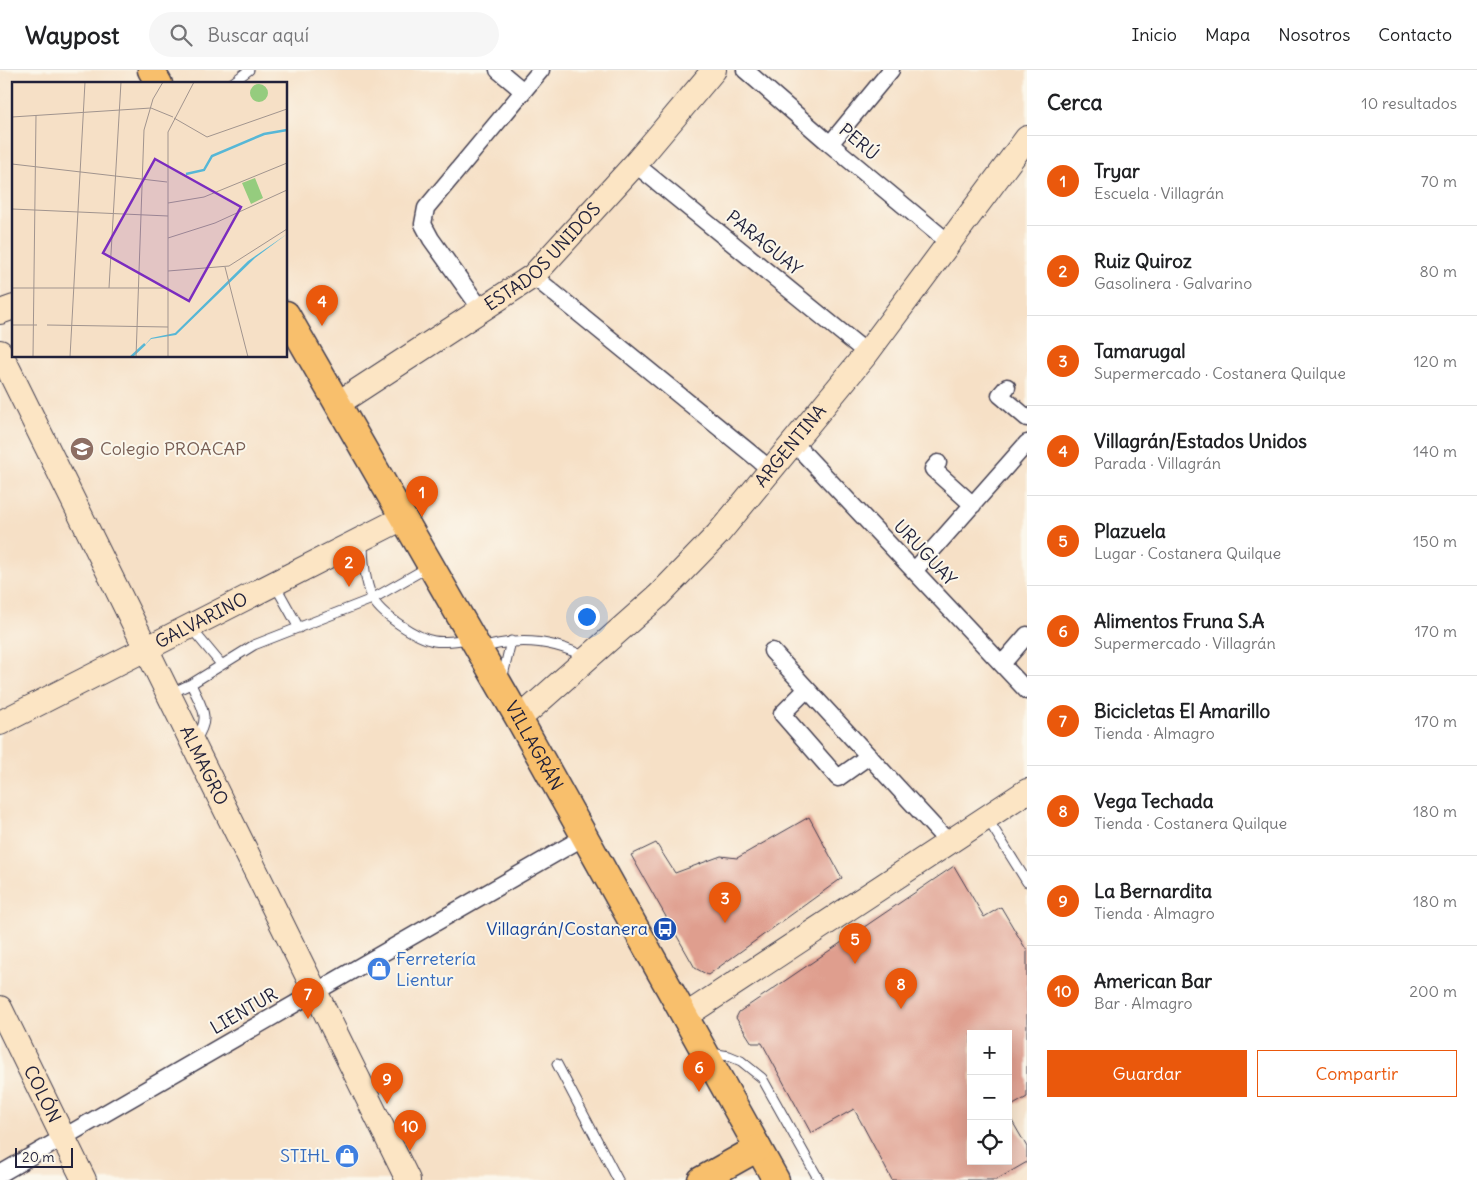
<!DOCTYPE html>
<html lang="es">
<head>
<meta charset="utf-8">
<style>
  body { margin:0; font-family:Delius,sans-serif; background:#f6f6f6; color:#202124 }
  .controls { position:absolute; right:15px; bottom:15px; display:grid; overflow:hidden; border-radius:0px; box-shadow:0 5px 20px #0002 }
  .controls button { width:45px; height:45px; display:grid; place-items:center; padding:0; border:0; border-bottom:1px solid #e0e0e0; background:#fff; color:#202124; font:25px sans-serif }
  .scale { position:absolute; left:15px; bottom:12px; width:58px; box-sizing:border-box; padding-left:5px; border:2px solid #22223b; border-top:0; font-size:14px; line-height:18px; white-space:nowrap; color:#22223b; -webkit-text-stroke:4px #fbf7ec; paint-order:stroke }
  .you { position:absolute; left:586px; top:546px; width:18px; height:18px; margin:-12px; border:4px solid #fff; border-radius:50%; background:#1a73e8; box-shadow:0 0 0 8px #1a73e833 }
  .badge { display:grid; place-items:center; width:32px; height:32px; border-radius:50%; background:#ea580c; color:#fff; font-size:16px; font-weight:700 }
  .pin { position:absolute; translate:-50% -41px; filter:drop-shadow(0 1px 2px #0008) }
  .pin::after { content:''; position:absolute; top:26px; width:18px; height:15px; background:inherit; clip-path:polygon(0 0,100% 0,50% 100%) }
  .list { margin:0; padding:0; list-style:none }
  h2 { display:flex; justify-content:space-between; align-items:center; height:65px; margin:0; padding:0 20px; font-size:21px }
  h2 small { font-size:16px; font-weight:400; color:#757577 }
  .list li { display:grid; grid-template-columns:32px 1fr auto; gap:15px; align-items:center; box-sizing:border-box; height:90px; padding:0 20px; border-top:1px solid #e0e0e0 }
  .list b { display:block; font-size:19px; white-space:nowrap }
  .list p { margin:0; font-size:16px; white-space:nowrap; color:#757577 }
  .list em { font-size:16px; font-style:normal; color:#757577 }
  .actions { display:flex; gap:10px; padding:15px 20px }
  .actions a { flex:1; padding:11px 0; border:1px solid #ea580c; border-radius:0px; text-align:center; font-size:18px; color:#ea580c }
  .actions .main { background:#ea580c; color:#fff }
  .icon { flex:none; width:28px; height:28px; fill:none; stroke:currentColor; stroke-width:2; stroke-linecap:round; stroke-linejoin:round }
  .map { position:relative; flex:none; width:1027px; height:1110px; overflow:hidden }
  header { display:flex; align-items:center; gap:30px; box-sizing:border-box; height:70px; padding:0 25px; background:#fff; border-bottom:1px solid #e0e0e0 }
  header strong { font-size:24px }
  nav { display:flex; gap:28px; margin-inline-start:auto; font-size:18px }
  .search { width:350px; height:45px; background:#f6f6f6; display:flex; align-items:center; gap:12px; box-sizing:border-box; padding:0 18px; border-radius:28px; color:#757577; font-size:19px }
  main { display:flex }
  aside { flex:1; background:#fff }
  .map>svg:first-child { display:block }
</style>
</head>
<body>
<header>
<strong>Waypost</strong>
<div class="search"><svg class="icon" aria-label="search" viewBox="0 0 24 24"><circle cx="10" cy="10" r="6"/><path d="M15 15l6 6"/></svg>Buscar aquí</div>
<nav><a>Inicio</a><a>Mapa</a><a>Nosotros</a><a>Contacto</a></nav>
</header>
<main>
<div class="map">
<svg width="1027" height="1110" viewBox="0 0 1027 1110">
  <rect width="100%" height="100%" fill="#fbf7ec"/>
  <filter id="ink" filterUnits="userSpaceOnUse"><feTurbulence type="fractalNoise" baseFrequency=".02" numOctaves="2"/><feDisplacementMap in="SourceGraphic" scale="10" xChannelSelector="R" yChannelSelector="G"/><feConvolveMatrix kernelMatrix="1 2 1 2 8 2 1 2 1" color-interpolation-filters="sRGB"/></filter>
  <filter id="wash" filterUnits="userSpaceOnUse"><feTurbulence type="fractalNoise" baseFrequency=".0096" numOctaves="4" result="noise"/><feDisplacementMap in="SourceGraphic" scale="20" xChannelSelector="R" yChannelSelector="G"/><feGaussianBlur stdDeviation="1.12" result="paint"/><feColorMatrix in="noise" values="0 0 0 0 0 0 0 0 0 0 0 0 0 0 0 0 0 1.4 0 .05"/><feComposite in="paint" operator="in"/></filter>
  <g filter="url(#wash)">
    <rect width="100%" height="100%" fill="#f6e0c6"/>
    <g id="blocks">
      <path fill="#df9e8e" d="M 809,747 L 842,808 L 708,905 L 695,898 L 631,785 L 656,773 L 675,803 L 721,786 L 737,788 Z
        M 954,796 L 984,847 L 1001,837 L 1027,881 L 1027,1027 L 1008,1038 L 1008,964 L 971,964 L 971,1091 L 1008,1091 L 1008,1044 L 1027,1077 L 1027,1092 L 996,1110 L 892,1110 L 854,1039 L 811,1063 L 762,973 L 752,973 L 736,948 L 739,942 Z"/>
    </g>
  </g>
  <g filter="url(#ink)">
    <use href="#blocks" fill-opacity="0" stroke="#423e50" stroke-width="1"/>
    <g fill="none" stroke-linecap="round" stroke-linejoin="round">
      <g stroke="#423e50" stroke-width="11">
        <path id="lane" d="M 231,14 L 249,0
          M 363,470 C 363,489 364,509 372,527 C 379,544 417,568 434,571 C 445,573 459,570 469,569
          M 275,515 L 299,558
          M 191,558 L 221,594
          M 482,578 C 518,567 553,570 587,588
          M 502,610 L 511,571
          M 191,614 L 254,575 L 372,529 L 430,496
          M 169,624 L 191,614 C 202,639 212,646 195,671
          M 987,748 L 1027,812
          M 711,983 L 729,986 L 741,991 L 762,1008 L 819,1110
          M 557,994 L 618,1110"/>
      </g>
      <g stroke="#423e50" stroke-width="19">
        <path id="street" d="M 498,0 L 523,21
          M 745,0 L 830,74 L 949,173
          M 830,74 L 891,0
          M 635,94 L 867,283
          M 533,206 L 770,399
          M 481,239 L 431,169 L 423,154 L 426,138 L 541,0
          M 1007,317 L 1000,325 L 1027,348
          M 793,372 L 1027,621
          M 938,393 L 933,399 L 973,435
          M 914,501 L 1027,373
          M 772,581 L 948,772
          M 1002,594 L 1027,565
          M 807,619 L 782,644 L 838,708 L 869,686
          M 0,1104 L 584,767"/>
      </g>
      <g stroke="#423e50" stroke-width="26">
        <g id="secondary">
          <path d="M 0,242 L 14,237"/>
          <path id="s1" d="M 0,282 L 408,1110"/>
          <path id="s2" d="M 337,334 L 533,206 L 635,94 L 714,0"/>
          <path id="s3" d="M 519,649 L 658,526 L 718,464 L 867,283 L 1027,68"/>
          <path id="s4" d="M 0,653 L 403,448"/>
          <path id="s5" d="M 0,938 L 84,1110"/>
          <path d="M 685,946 L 1027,721"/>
        </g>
      </g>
      <g stroke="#423e50" stroke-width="29">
        <g id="primary">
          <path d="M 151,0 L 159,14"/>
          <path id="s6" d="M 286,244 L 519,649 L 776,1110"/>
          <path d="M 701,1110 L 758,1078"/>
        </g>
      </g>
      <use href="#lane" stroke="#fff" stroke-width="9"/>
      <use href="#street" stroke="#fff" stroke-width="16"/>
      <use href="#secondary" stroke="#fce5c4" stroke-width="24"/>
      <use href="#primary" stroke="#f8bf6c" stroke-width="26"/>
    </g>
  </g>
  <defs>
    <g id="school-disc" transform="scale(1.25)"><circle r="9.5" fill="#8d6e63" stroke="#fbf7ec"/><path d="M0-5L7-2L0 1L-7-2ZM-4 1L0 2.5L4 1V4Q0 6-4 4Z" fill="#fff"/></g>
    <g id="bus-disc" transform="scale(1.25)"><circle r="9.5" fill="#1a4fb4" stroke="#fbf7ec"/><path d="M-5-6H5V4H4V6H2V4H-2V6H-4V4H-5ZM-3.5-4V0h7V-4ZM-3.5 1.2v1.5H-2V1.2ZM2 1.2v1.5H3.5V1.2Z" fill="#fff"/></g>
    <g id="shop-disc" transform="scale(1.25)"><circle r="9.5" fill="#3f7fe0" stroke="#fbf7ec"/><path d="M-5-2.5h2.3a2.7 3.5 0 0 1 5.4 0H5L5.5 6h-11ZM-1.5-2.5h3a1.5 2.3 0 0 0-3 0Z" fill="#fff"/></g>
  </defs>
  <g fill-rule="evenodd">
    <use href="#school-disc" x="82" y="379"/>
    <use href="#bus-disc" x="665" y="859"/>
    <use href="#shop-disc" x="379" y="899"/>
    <use href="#shop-disc" x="347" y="1086"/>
  </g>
  <g text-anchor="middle" stroke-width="4" stroke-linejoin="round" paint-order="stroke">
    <g font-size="18" fill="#22223b" stroke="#fbf7ec">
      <text transform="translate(859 72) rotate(40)" y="6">PERÚ</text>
      <text transform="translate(764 173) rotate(39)" y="6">PARAGUAY</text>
      <text dy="6" stroke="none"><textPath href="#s2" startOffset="254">ESTADOS UNIDOS</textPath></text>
      <text dy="6" stroke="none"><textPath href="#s3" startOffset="386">ARGENTINA</textPath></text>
      <text transform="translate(925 483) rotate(47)" y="6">URUGUAY</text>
      <text dy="6" stroke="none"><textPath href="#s4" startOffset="226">GALVARINO</textPath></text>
      <text dy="6" stroke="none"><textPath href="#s6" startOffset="498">VILLAGRÁN</textPath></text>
      <text dy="6" stroke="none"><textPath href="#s1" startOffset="461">ALMAGRO</textPath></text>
      <text transform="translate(244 941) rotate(-30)" y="6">LIENTUR</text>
      <text dy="6" stroke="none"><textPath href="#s5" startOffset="96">COLÓN</textPath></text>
    </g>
    <g font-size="18" fill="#785e54" stroke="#fbf7ec" text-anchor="start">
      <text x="100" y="385">Colegio PROACAP</text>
    </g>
    <g font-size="18" fill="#164399" stroke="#fbf7ec" text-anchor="end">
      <text x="648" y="865">Villagrán/Costanera</text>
    </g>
    <g font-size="18" fill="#366cbe" stroke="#fbf7ec" text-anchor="start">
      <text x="396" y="895">Ferretería<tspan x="396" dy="21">Lientur</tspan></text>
      <text x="330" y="1092" text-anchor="end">STIHL</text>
    </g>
  </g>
  <g transform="translate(12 12)">
    <rect width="275" height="275" fill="#f6e0c6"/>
    <path d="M238 11a9 9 0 1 1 18 0a9 9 0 1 1-18 0ZM 243,96 L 251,116 L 239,122 L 230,101 Z" fill="#95cc7e"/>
    <path d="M 275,152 L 243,176 L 164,253 L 139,257 L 131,265 L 139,256 L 163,251 L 236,179 Z" fill="#57b7d6"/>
    <path fill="none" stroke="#57b7d6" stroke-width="2.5" d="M 174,92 L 192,88 L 200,74 L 252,52 L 275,48M 119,275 L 133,262"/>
    <path fill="none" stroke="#a1948e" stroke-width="1" d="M 0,35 L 139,26 L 161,35M 162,36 L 195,55 L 275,27M 0,82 L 155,100M 156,121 L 192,115 L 275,81M 0,127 L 156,134M 156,156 L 203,141 L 275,108M 213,185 L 236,275M 156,189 L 217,184 L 275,147M 0,206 L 156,206M 97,206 L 109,0M 0,243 L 25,243M 35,243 L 156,245M 21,275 L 24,33M 58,275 L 73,0M 124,275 L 132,48 L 141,17 L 151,0M 156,275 L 156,50 L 182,0"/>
    <path fill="#7b2cbf" fill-opacity="0.15" stroke="#7b2cbf" stroke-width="2.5" d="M 143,77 L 229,125 L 177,219 L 91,171 Z"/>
    <rect width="275" height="275" fill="none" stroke="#22223b" stroke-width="2.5"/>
  </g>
</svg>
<div class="controls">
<button>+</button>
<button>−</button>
<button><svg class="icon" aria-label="locate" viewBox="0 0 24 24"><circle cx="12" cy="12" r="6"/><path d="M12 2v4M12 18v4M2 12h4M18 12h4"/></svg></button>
</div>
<div class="scale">20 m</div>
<div class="you"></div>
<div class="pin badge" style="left:422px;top:447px">1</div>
<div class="pin badge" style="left:349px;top:517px">2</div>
<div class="pin badge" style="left:725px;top:853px">3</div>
<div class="pin badge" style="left:322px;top:256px">4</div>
<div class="pin badge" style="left:855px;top:894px">5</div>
<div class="pin badge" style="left:699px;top:1022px">6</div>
<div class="pin badge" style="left:308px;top:949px">7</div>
<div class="pin badge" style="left:901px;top:939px">8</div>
<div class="pin badge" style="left:387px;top:1034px">9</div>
<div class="pin badge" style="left:410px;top:1081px">10</div>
</div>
<aside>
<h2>Cerca<small>10 resultados</small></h2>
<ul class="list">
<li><span class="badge">1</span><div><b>Tryar</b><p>Escuela · Villagrán</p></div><em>70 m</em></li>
<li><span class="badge">2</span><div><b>Ruiz Quiroz</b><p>Gasolinera · Galvarino</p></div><em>80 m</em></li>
<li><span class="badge">3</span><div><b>Tamarugal</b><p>Supermercado · Costanera Quilque</p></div><em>120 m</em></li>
<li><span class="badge">4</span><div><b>Villagrán/Estados Unidos</b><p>Parada · Villagrán</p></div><em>140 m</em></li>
<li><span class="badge">5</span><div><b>Plazuela</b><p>Lugar · Costanera Quilque</p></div><em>150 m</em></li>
<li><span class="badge">6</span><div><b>Alimentos Fruna S.A</b><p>Supermercado · Villagrán</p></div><em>170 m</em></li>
<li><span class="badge">7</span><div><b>Bicicletas El Amarillo</b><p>Tienda · Almagro</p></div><em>170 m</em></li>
<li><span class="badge">8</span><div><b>Vega Techada</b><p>Tienda · Costanera Quilque</p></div><em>180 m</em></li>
<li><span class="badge">9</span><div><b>La Bernardita</b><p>Tienda · Almagro</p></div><em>180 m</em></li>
<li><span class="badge">10</span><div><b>American Bar</b><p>Bar · Almagro</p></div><em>200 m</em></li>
</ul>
<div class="actions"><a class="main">Guardar</a><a>Compartir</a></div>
</aside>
</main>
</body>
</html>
